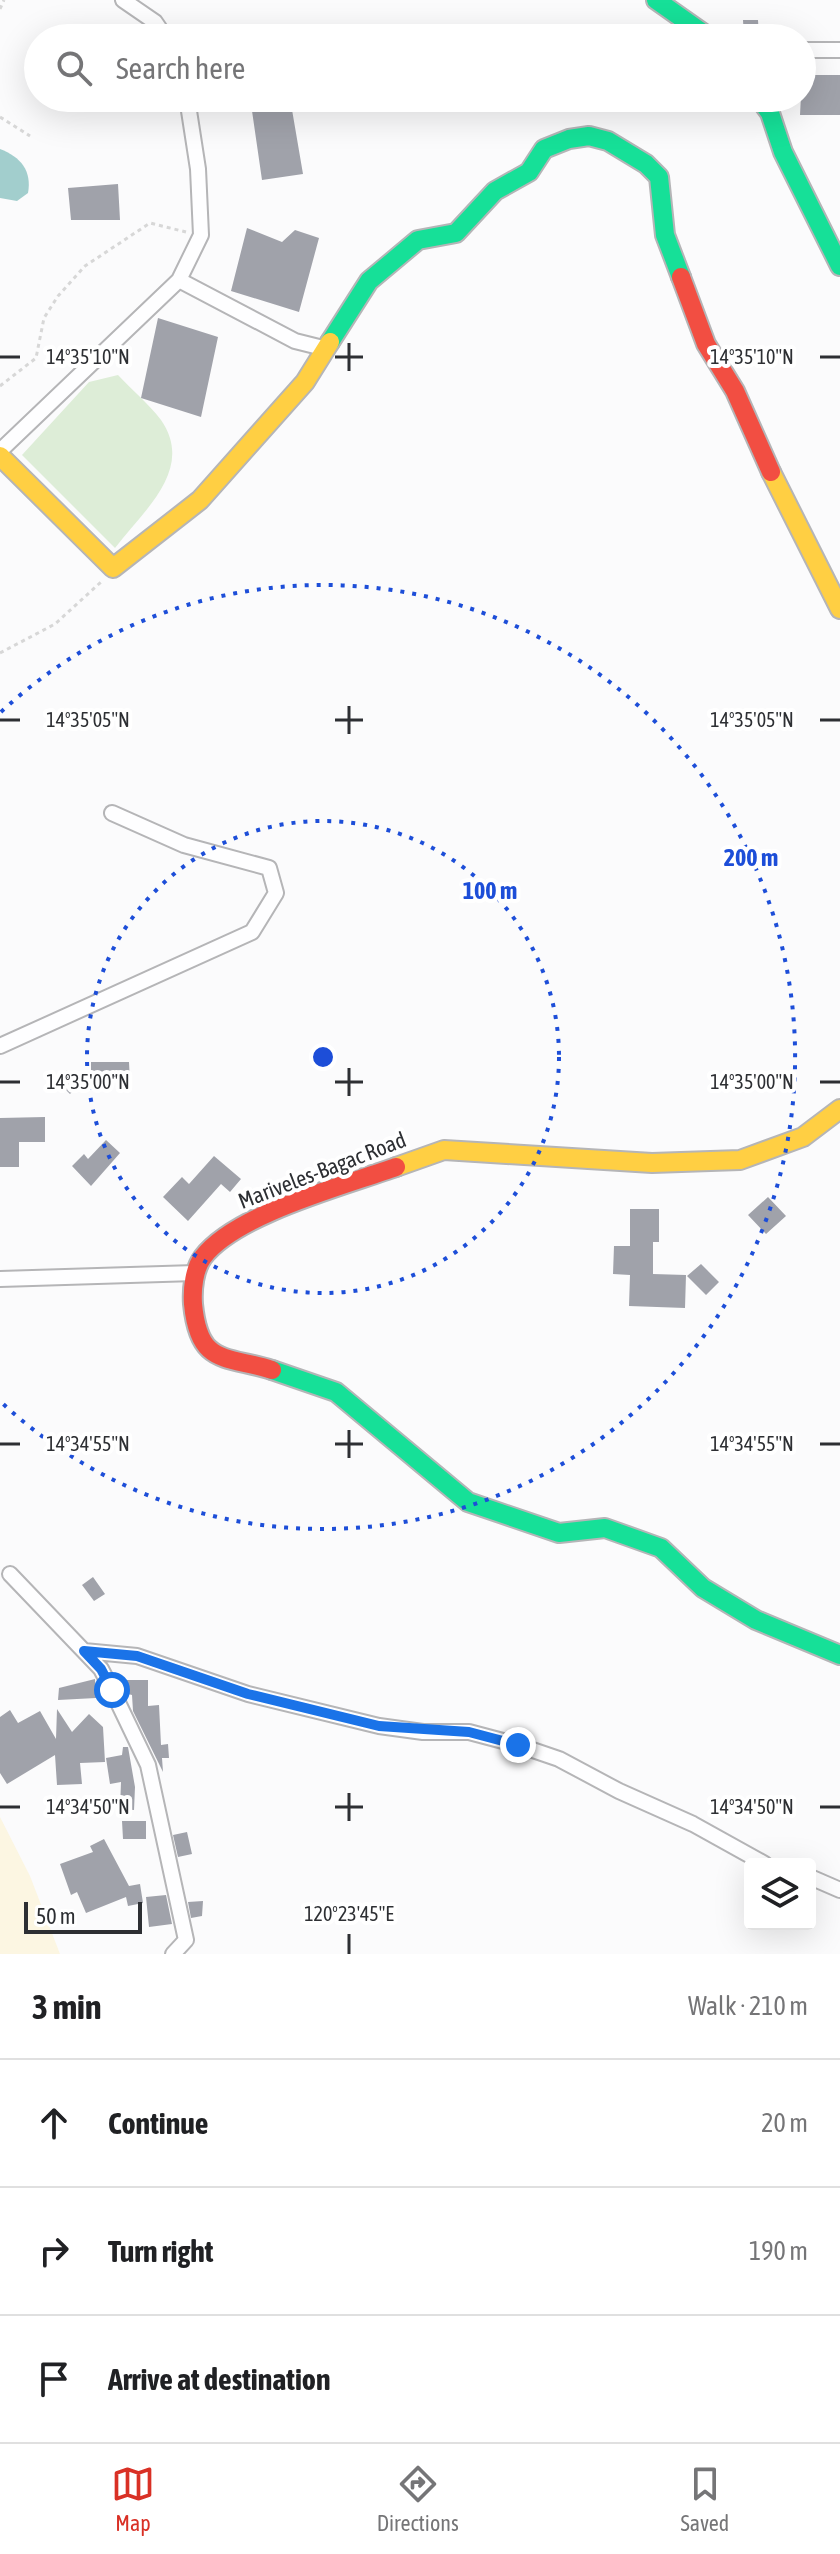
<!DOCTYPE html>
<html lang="en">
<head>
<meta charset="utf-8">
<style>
  body { margin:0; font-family:"Asap Condensed",sans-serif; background:#f2f2f2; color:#202124 }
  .controls { position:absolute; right:24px; bottom:24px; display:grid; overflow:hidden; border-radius:8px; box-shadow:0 8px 32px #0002 }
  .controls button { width:72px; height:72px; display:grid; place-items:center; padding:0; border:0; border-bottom:2px solid #e0e0e0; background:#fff; color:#202124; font:40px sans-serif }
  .scale { position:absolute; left:24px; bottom:20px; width:118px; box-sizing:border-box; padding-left:8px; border:4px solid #2d2f33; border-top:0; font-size:22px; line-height:28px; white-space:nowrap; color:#2d2f33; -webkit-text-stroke:6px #fff; paint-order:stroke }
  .stop { position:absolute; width:24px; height:24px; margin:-18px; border:6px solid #1a73e8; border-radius:50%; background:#fff }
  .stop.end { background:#1a73e8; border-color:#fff; box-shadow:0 2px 8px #0008 }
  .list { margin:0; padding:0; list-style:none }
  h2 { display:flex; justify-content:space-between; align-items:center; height:104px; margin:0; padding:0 32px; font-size:34px }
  h2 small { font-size:26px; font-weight:400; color:#757577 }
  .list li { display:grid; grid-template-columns:52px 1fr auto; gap:24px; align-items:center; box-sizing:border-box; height:128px; padding:0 32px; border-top:2px solid #e0e0e0 }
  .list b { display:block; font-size:30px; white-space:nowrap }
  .list em { font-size:26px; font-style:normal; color:#757577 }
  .icon { flex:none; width:44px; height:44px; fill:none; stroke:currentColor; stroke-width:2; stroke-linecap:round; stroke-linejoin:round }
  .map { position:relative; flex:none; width:840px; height:1954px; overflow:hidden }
  .search { position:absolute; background:#fff; box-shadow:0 8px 32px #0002; left:24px; right:24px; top:24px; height:88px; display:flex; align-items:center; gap:20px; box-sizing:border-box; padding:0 28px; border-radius:44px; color:#757577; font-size:30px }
  .sheet { height:488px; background:#fff }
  nav { display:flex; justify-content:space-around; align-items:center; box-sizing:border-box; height:112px; border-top:2px solid #e0e0e0; background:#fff; font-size:22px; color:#757577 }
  nav a { display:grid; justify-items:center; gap:4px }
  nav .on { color:#d93025 }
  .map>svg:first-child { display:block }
</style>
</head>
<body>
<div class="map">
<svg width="840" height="1954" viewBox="0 0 840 1954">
  <rect width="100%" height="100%" fill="#fbfbfc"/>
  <path fill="#ddedd7" d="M 118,375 C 131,389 149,404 161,420 C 195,469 144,510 115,548 L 22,455 L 89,382 Z"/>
  <path fill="#fcf6e2" d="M 0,1817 L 30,1876 L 60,1954 L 0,1954 Z"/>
  <path fill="#a2cecd" d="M 0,149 C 21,157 32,171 28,193 L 17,201 L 0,198 Z"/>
  <path fill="#a0a2aa" d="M 743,20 L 758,20 L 759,38 L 744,38 Z
    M 802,75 L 840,75 L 840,115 L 800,115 Z
    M 278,98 L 290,98 L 303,174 L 262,180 L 251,104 Z
    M 118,184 L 120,220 L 71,220 L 68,188 Z
    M 247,228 L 282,242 L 295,230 L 319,238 L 299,312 L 231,291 Z
    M 158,318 L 218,337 L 201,417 L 141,398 Z
    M 91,1062 L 129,1062 L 130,1082 L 91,1082 Z
    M 67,1070 L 80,1083 L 70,1094 L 57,1081 Z
    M 45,1117 L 45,1142 L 19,1142 L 19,1167 L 0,1167 L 0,1118 Z
    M 106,1140 L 120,1153 L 91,1186 L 72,1166 L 84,1154 L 88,1159 Z
    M 214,1156 L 241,1179 L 230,1192 L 221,1184 L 188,1221 L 163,1197 L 182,1177 L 189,1184 Z
    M 768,1197 L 786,1216 L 766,1234 L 748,1215 Z
    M 630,1209 L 659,1209 L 659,1242 L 653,1242 L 653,1274 L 686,1275 L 685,1308 L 629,1306 L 630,1275 L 613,1274 L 614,1246 L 630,1246 Z
    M 701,1264 L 719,1282 L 706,1295 L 687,1276 Z
    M 93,1577 L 105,1594 L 94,1601 L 82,1585 Z
    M 95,1679 L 96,1698 L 58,1700 L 59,1688 Z
    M 125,1680 L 148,1680 L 148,1706 L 159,1705 L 161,1745 L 168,1744 L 169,1758 L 162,1758 L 163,1772 L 133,1711 L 132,1695 L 124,1693 Z
    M 57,1709 L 72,1732 L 89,1714 L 103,1727 L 105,1762 L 80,1763 L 82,1784 L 57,1785 L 55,1755 L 7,1784 L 0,1773 L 0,1717 L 10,1710 L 18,1723 L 40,1711 L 56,1739 Z
    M 123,1747 L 128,1747 L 135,1787 L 134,1810 L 120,1809 L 121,1782 L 110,1784 L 106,1758 L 122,1755 Z
    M 122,1821 L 146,1821 L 146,1839 L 123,1839 Z
    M 187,1832 L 192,1854 L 178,1857 L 173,1835 Z
    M 104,1839 L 129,1886 L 140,1884 L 143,1903 L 128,1906 L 126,1897 L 86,1913 L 77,1892 L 71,1895 L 60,1864 L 93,1852 L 90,1846 Z
    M 166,1895 L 172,1924 L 149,1927 L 146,1897 Z
    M 203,1901 L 202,1916 L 191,1918 L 188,1902 Z"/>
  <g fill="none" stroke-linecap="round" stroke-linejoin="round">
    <g stroke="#b5b5b7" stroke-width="18">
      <path id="street" d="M 123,0 L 155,22 L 166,38
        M 802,50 L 840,50
        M 187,98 L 198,169 L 201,235 L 179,280 L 295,341 L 323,348
        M 0,451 L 179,280
        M 0,1046 L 252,932 L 276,893 L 269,868 L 184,845 L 112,813
        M 0,1279 L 195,1273
        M 10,1574 L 101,1669 L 112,1690 L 148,1765 L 186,1940 L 173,1954
        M 84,1651 L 137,1656 L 248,1694 L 379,1726 L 423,1732 L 469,1732 L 518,1745 L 559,1759 L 619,1791 L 693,1824 L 765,1864
        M 810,1877 L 840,1890"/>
    </g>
    <g stroke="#b5b5b7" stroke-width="22">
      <path id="fast" d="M 656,0 L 710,38
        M 759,98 L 770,113 L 783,152 L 840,266
        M 330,342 L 369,281 L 418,240 L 456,233 L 495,191 L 529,172 L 544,149 L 569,139 L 589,136 L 608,141 L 646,164 L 659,177 L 665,235 L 681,277
        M 272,1370 L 336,1392 L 468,1502 L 559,1533 L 605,1528 L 661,1548 L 703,1588 L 756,1620 L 840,1655"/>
    </g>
    <g stroke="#b5b5b7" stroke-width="22">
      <path id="slow" d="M 0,456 L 113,568 L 200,500 L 305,382 L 330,342
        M 771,472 L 840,609
        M 396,1167 L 444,1150 L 652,1163 L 740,1160 L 803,1137 L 840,1109"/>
    </g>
    <g stroke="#b5b5b7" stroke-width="22">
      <path id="jam" d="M 681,277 L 706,344 L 735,391 L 771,472
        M 272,1370 C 225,1355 199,1366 193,1304 C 192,1289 194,1269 203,1257 C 236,1214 343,1186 396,1167"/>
    </g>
    <path stroke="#d7d7d7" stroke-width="3" stroke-dasharray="4 4" stroke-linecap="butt" d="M 0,9 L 4,0
      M 0,117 L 30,136
      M 0,386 L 36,358 L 44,318 L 58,296 L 85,266 L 150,223 L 186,232
      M 0,653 L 55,624 L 101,582"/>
    <use href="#street" stroke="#fefeff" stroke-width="14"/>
    <use href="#fast" stroke="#16e098" stroke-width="18"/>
    <use href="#slow" stroke="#ffcf43" stroke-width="18"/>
    <use href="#jam" stroke="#f24e42" stroke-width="18"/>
  </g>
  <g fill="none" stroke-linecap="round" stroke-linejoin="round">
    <path stroke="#1a73e8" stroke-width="10" d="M 112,1690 L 101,1669 L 84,1651 L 137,1656 L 248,1694 L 379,1726 L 469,1732 L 518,1745"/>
  </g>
  <path fill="none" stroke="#2d2f33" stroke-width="3" d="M 349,343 L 349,371M 0,357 L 20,357M 335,357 L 363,357M 820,357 L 840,357M 349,706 L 349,734M 0,720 L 20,720M 335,720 L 363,720M 820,720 L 840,720M 349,1068 L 349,1096M 0,1082 L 20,1082M 335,1082 L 363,1082M 820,1082 L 840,1082M 349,1430 L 349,1458M 0,1444 L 20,1444M 335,1444 L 363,1444M 820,1444 L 840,1444M 349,1793 L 349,1821M 0,1807 L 20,1807M 335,1807 L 363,1807M 820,1807 L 840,1807M 349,1934 L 349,1954"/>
  <g fill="none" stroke="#1d4ed8" stroke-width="4" stroke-dasharray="4 8">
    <circle cx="323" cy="1057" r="236"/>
    <path d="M1 712A472 472 0 1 1 1 1402"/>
  </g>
  <g text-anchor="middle" stroke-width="8" stroke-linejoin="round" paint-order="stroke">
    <g font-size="22" fill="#2d2f33" stroke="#fff">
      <text transform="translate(322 1170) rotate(-21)" y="8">Mariveles-Bagac Road</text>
    </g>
  </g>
  <g font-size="20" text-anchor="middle" fill="#2d2f33" stroke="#fff" stroke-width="8" stroke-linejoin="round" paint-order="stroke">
    <text x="88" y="364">14°35'10"N</text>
    <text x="752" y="364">14°35'10"N</text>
    <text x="88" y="727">14°35'05"N</text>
    <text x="752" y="727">14°35'05"N</text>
    <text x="88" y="1089">14°35'00"N</text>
    <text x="752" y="1089">14°35'00"N</text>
    <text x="88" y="1451">14°34'55"N</text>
    <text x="752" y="1451">14°34'55"N</text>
    <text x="88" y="1814">14°34'50"N</text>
    <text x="752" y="1814">14°34'50"N</text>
    <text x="349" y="1921">120°23'45"E</text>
  </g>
  <circle cx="323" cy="1057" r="12" fill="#1d4ed8" stroke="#fff" stroke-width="4"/>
  <g font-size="24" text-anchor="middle" font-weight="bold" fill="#1d4ed8" stroke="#fff" stroke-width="8" stroke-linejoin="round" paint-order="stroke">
    <text x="751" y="866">200 m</text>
    <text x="490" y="899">100 m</text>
  </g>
</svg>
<div class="controls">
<button><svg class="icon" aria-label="layers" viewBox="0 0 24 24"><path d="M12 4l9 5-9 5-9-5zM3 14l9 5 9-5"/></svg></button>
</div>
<div class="scale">50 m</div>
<div class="stop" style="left:112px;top:1690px"></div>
<div class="stop end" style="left:518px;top:1745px"></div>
<div class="search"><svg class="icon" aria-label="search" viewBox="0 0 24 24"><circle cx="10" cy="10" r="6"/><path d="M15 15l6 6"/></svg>Search here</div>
</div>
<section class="sheet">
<h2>3 min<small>Walk · 210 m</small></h2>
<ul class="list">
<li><svg class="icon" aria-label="ahead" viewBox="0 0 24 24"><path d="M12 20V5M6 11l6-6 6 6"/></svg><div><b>Continue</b></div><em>20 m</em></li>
<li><svg class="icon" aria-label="right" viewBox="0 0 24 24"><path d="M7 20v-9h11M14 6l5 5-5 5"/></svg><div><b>Turn right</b></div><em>190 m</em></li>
<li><svg class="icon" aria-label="arrive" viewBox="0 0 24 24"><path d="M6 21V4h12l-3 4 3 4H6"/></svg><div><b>Arrive at destination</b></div></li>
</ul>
</section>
<nav>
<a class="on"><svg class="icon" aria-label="map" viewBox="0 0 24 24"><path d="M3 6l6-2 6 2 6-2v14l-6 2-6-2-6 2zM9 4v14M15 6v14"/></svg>Map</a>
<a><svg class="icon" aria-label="directions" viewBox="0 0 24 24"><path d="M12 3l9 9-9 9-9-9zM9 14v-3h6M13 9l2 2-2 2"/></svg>Directions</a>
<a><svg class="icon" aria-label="saved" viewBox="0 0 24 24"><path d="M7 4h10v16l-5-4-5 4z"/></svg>Saved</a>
</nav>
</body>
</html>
